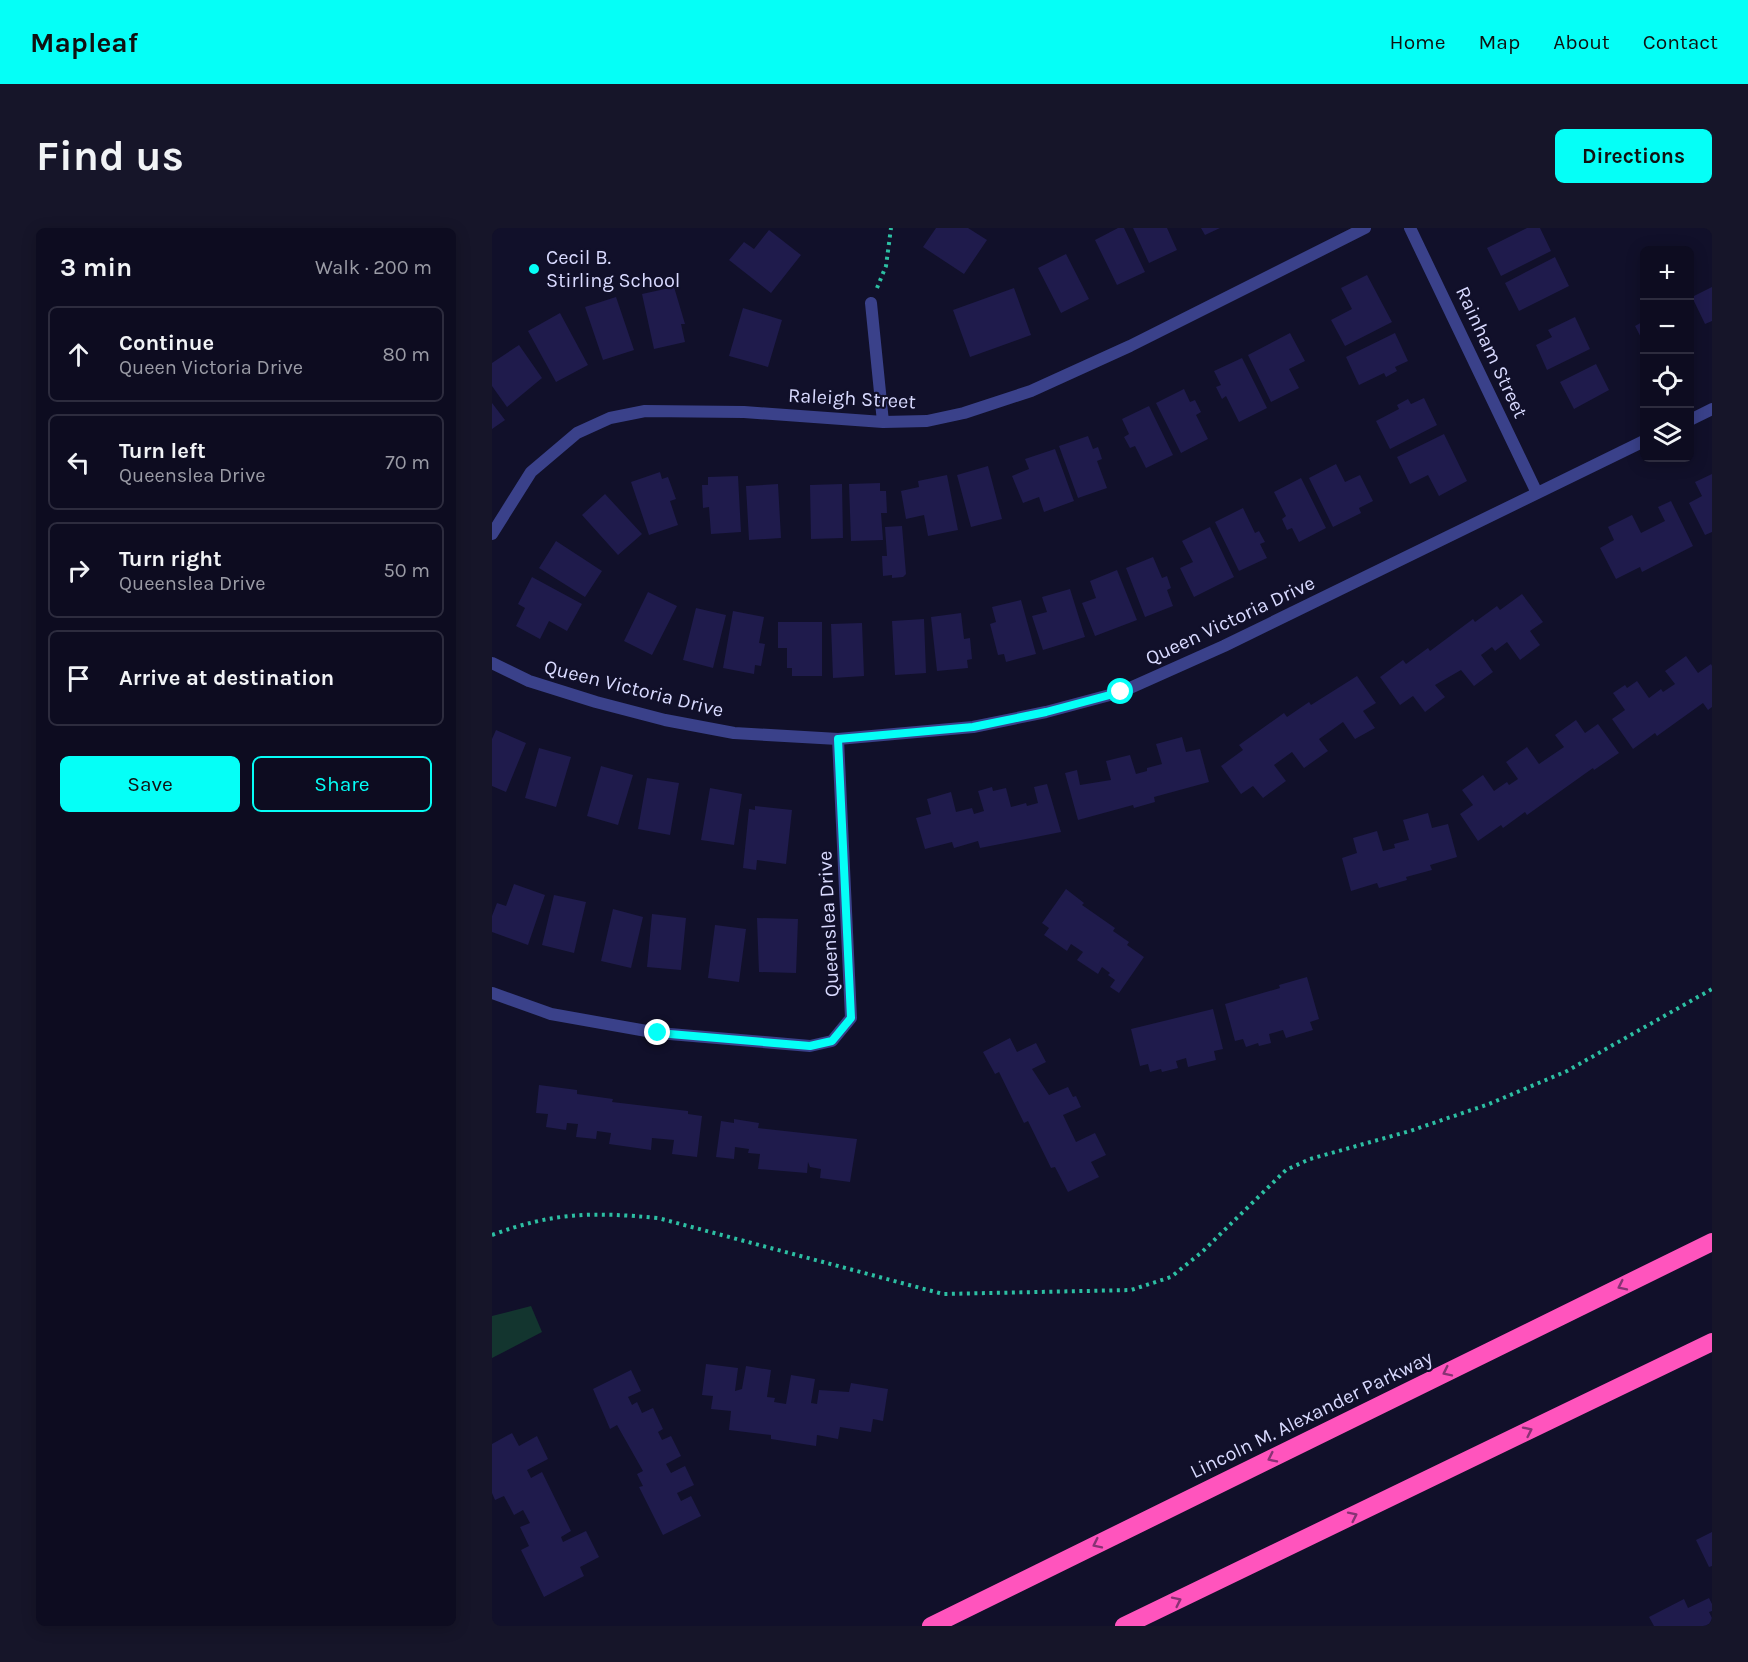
<!DOCTYPE html>
<html lang="en">
<head>
<meta charset="utf-8">
<style>
  body { margin:0; font-family:Karla,sans-serif; background:#161529; color:#f1f3f6 }
  .controls { position:absolute; right:18px; top:18px; display:grid; overflow:hidden; border-radius:9px; box-shadow:0 3px 15px #0003 }
  .controls button { width:54px; height:54px; display:grid; place-items:center; padding:0; border:0; border-bottom:2px solid #2d2c3e; background:#0d0c20; color:#f1f3f6; font:30px sans-serif }
  .stop { position:absolute; width:18px; height:18px; margin:-14px; border:4px solid #05fff7; border-radius:50%; background:#fff }
  .stop.end { background:#05fff7; border-color:#fff; box-shadow:0 2px 6px #0008 }
  .list { margin:0; padding:0; list-style:none }
  h2 { display:flex; justify-content:space-between; align-items:center; height:78px; margin:0; padding:0 24px; font-size:26px }
  h2 small { font-size:20px; font-weight:400; color:#9a9ba5 }
  .list li { display:grid; grid-template-columns:39px 1fr auto; gap:18px; align-items:center; box-sizing:border-box; height:96px; margin:0 12px 12px; padding:0 12px; border:2px solid #2d2c3e; border-radius:9px }
  .list b { display:block; font-size:22px; white-space:nowrap }
  .list p { margin:0; font-size:20px; white-space:nowrap; color:#9a9ba5 }
  .list em { font-size:20px; font-style:normal; color:#9a9ba5 }
  .actions { display:flex; gap:12px; padding:18px 24px }
  .actions a { flex:1; padding:14px 0; border:2px solid #05fff7; border-radius:9px; text-align:center; font-size:21px; color:#05fff7 }
  .actions .main { background:#05fff7; color:#111 }
  .icon { flex:none; width:33px; height:33px; fill:none; stroke:currentColor; stroke-width:2; stroke-linecap:round; stroke-linejoin:round }
  .map { position:relative; flex:none; width:1220px; height:1398px; overflow:hidden; border-radius:9px }
  header { display:flex; align-items:center; gap:36px; box-sizing:border-box; height:84px; padding:0 30px; background:#05fff7; color:#111 }
  header strong { font-size:28px }
  nav { display:flex; gap:33px; margin-inline-start:auto; font-size:21px }
  .intro { display:flex; align-items:center; justify-content:space-between; box-sizing:border-box; height:144px; padding:0 36px }
  h1 { margin:0; font-size:42px }
  .button { padding:15px 27px; border-radius:9px; background:#05fff7; color:#111; font-size:21px; font-weight:700 }
  main { display:flex; gap:36px; padding:0 36px }
  aside { flex:1; background:#0d0c20; border-radius:9px; box-shadow:0 3px 15px #0003 }
  .map>svg:first-child { display:block }
</style>
</head>
<body>
<header>
<strong>Mapleaf</strong>
<nav><a>Home</a><a>Map</a><a>About</a><a>Contact</a></nav>
</header>
<div class="intro"><h1>Find us</h1><a class="button">Directions</a></div>
<main>
<aside>
<h2>3 min<small>Walk · 200 m</small></h2>
<ul class="list">
<li><svg class="icon" aria-label="ahead" viewBox="0 0 24 24"><path d="M12 20V5M6 11l6-6 6 6"/></svg><div><b>Continue</b><p>Queen Victoria Drive</p></div><em>80 m</em></li>
<li><svg class="icon" aria-label="left" viewBox="0 0 24 24"><path d="M17 20v-9H6M10 6l-5 5 5 5"/></svg><div><b>Turn left</b><p>Queenslea Drive</p></div><em>70 m</em></li>
<li><svg class="icon" aria-label="right" viewBox="0 0 24 24"><path d="M7 20v-9h11M14 6l5 5-5 5"/></svg><div><b>Turn right</b><p>Queenslea Drive</p></div><em>50 m</em></li>
<li><svg class="icon" aria-label="arrive" viewBox="0 0 24 24"><path d="M6 21V4h12l-3 4 3 4H6"/></svg><div><b>Arrive at destination</b></div></li>
</ul>
<div class="actions"><a class="main">Save</a><a>Share</a></div>
</aside>
<div class="map">
<svg width="1220" height="1398" viewBox="0 0 1220 1398">
  <rect width="100%" height="100%" fill="#11102a"/>
  <path fill="#13352f" d="M 39,1078 L 50,1104 L 0,1130 L 0,1088 Z"/>
  <path fill="#1f1b4c" d="M 444,0 L 476,0 L 495,12 L 472,46 L 431,19 Z
    M 626,0 L 632,0 L 653,44 L 625,57 L 603,12 Z
    M 641,0 L 675,0 L 685,22 L 657,35 Z
    M 709,0 L 728,0 L 713,7 Z
    M 1035,0 L 1048,0 L 1059,23 L 1009,48 L 995,20 Z
    M 277,2 L 309,27 L 279,65 L 237,32 L 252,14 L 262,21 Z
    M 574,26 L 597,71 L 569,85 L 546,40 Z
    M 1063,29 L 1077,58 L 1027,83 L 1013,55 Z
    M 875,47 L 900,94 L 853,118 L 839,92 L 860,81 L 849,60 Z
    M 182,59 L 193,96 L 189,96 L 193,114 L 162,121 L 150,66 Z
    M 1220,59 L 1220,93 L 1213,96 L 1200,69 Z
    M 522,60 L 539,107 L 478,129 L 461,82 Z
    M 124,69 L 142,122 L 111,132 L 93,79 Z
    M 251,80 L 290,92 L 276,139 L 237,128 Z
    M 68,85 L 96,137 L 64,154 L 36,103 Z
    M 1083,89 L 1098,121 L 1055,142 L 1044,117 L 1060,109 L 1056,102 Z
    M 1152,93 L 1152,115 L 1143,98 Z
    M 798,105 L 813,133 L 797,141 L 807,160 L 779,174 L 756,127 Z
    M 903,105 L 916,133 L 903,139 L 905,143 L 894,149 L 892,145 L 867,157 L 854,129 Z
    M 27,117 L 50,150 L 15,179 L 0,158 L 0,135 Z
    M 750,130 L 775,180 L 747,194 L 734,168 L 730,171 L 724,159 L 729,157 L 722,143 Z
    M 1104,136 L 1117,162 L 1082,181 L 1068,154 Z
    M 692,161 L 698,174 L 703,172 L 709,184 L 704,187 L 716,211 L 689,225 L 664,175 Z
    M 932,170 L 945,197 L 898,221 L 884,193 L 907,181 L 905,177 L 916,171 L 919,176 Z
    M 0,175 L 13,192 L 0,201 Z
    M 657,178 L 681,227 L 654,240 L 643,218 L 638,220 L 632,209 L 637,206 L 630,191 Z
    M 952,206 L 975,253 L 947,268 L 936,247 L 918,256 L 905,229 Z
    M 596,208 L 601,221 L 606,219 L 610,231 L 605,233 L 615,260 L 586,270 L 567,218 Z
    M 563,221 L 582,273 L 552,284 L 547,269 L 531,275 L 520,248 L 537,241 L 533,231 Z
    M 844,236 L 853,254 L 868,247 L 881,273 L 867,280 L 869,285 L 841,299 L 817,250 Z
    M 496,238 L 510,291 L 479,299 L 465,247 Z
    M 168,244 L 170,251 L 176,249 L 184,271 L 178,273 L 186,297 L 157,307 L 139,254 Z
    M 1220,246 L 1220,304 L 1213,307 L 1197,275 L 1210,268 L 1203,254 Z
    M 455,247 L 466,302 L 436,308 L 432,287 L 414,291 L 409,263 L 427,259 L 426,253 Z
    M 246,248 L 249,304 L 219,306 L 217,279 L 211,280 L 210,257 L 216,257 L 216,249 Z
    M 809,250 L 834,300 L 807,314 L 800,300 L 795,302 L 790,291 L 794,288 L 782,264 Z
    M 388,255 L 388,263 L 394,263 L 395,285 L 389,285 L 391,312 L 359,313 L 357,256 Z
    M 286,256 L 289,310 L 257,312 L 254,258 Z
    M 350,256 L 351,310 L 319,311 L 318,257 Z
    M 113,266 L 150,306 L 126,327 L 90,287 Z
    M 1179,273 L 1201,318 L 1150,344 L 1148,339 L 1124,351 L 1108,320 L 1122,312 L 1116,299 L 1140,287 L 1149,305 L 1173,293 L 1166,279 Z
    M 751,280 L 763,305 L 767,303 L 773,314 L 768,316 L 775,330 L 747,343 L 723,294 Z
    M 410,298 L 414,346 L 411,349 L 400,350 L 400,347 L 391,348 L 390,328 L 395,328 L 393,299 Z
    M 718,299 L 742,349 L 702,369 L 688,340 L 701,334 L 690,313 Z
    M 64,313 L 110,343 L 93,369 L 47,340 Z
    M 661,329 L 670,350 L 675,348 L 679,360 L 675,362 L 681,378 L 653,389 L 634,340 Z
    M 625,342 L 645,392 L 603,408 L 590,375 L 604,370 L 598,353 Z
    M 40,349 L 90,376 L 75,403 L 57,393 L 48,411 L 24,398 L 33,380 L 26,376 Z
    M 578,361 L 593,409 L 551,422 L 540,388 L 555,384 L 550,369 Z
    M 156,364 L 185,378 L 160,427 L 132,413 Z
    M 1030,366 L 1051,394 L 1038,403 L 1048,417 L 1028,432 L 1015,414 L 1003,423 L 1000,419 L 989,427 L 1001,444 L 982,458 L 969,442 L 943,457 L 953,469 L 933,484 L 921,468 L 908,477 L 888,449 L 911,432 L 914,436 L 936,420 L 938,423 L 981,391 L 983,394 L 1005,378 L 1008,382 Z
    M 529,372 L 544,426 L 514,434 L 512,426 L 506,427 L 498,396 L 504,394 L 500,379 Z
    M 204,380 L 234,387 L 221,440 L 191,432 Z
    M 241,383 L 272,389 L 267,415 L 273,416 L 269,438 L 263,437 L 262,446 L 231,440 Z
    M 469,385 L 472,411 L 478,410 L 480,431 L 475,432 L 476,440 L 445,443 L 439,389 Z
    M 432,391 L 434,445 L 403,447 L 400,393 Z
    M 286,394 L 330,394 L 330,448 L 300,448 L 300,440 L 295,440 L 295,420 L 286,420 Z
    M 370,395 L 372,448 L 341,450 L 339,396 Z
    M 1194,428 L 1206,445 L 1219,436 L 1220,438 L 1220,479 L 1216,482 L 1211,475 L 1165,508 L 1163,505 L 1141,521 L 1120,491 L 1133,482 L 1121,465 L 1133,457 L 1135,460 L 1145,453 L 1157,470 L 1169,461 L 1171,464 L 1183,456 L 1173,443 Z
    M 865,448 L 884,475 L 871,483 L 883,500 L 863,511 L 851,494 L 827,511 L 836,523 L 812,540 L 800,524 L 782,537 L 794,553 L 771,570 L 761,558 L 749,566 L 729,538 L 751,522 L 747,517 L 792,485 L 795,489 L 817,474 L 819,477 Z
    M 1084,492 L 1093,505 L 1106,496 L 1127,525 L 1102,542 L 1101,540 L 1035,587 L 1033,584 L 1011,600 L 1009,597 L 986,613 L 968,586 L 981,577 L 970,562 L 991,547 L 1002,563 L 1015,554 L 1017,557 L 1026,551 L 1014,534 L 1035,519 L 1047,536 L 1072,519 L 1063,507 Z
    M 4,502 L 34,515 L 14,564 L 0,558 L 0,511 Z
    M 690,509 L 694,524 L 708,521 L 717,554 L 662,569 L 663,574 L 642,580 L 641,577 L 586,592 L 573,545 L 585,542 L 588,557 L 619,552 L 614,533 L 638,527 L 644,546 L 655,543 L 655,540 L 670,536 L 664,516 Z
    M 47,520 L 79,529 L 64,579 L 33,570 Z
    M 109,538 L 141,547 L 126,597 L 95,588 Z
    M 155,550 L 187,555 L 178,607 L 146,601 Z
    M 555,556 L 569,604 L 488,620 L 486,613 L 462,620 L 460,614 L 433,621 L 424,590 L 439,586 L 435,571 L 459,564 L 464,584 L 480,580 L 482,586 L 492,583 L 486,563 L 500,559 L 501,563 L 514,560 L 519,579 L 534,575 L 535,578 L 546,575 L 542,559 Z
    M 218,560 L 250,566 L 242,617 L 209,612 Z
    M 263,578 L 300,582 L 294,636 L 265,632 L 264,642 L 251,640 L 257,581 L 263,582 Z
    M 936,585 L 940,600 L 956,596 L 965,629 L 938,637 L 940,642 L 914,649 L 915,652 L 887,660 L 885,655 L 859,663 L 850,630 L 865,625 L 861,610 L 885,603 L 891,623 L 903,620 L 902,616 L 917,612 L 911,592 Z
    M 22,656 L 53,667 L 36,717 L 0,704 L 0,688 L 5,675 L 14,678 Z
    M 574,661 L 592,675 L 590,677 L 623,700 L 621,703 L 637,714 L 635,717 L 652,729 L 627,765 L 618,759 L 623,752 L 616,747 L 618,745 L 610,739 L 606,746 L 585,732 L 591,724 L 579,716 L 575,723 L 552,707 L 557,700 L 550,695 Z
    M 62,667 L 94,674 L 82,725 L 50,717 Z
    M 121,681 L 151,689 L 139,740 L 109,733 Z
    M 160,686 L 194,690 L 189,742 L 155,739 Z
    M 265,690 L 306,691 L 304,745 L 267,744 Z
    M 223,697 L 254,701 L 247,754 L 216,750 Z
    M 815,749 L 827,791 L 818,794 L 821,802 L 794,810 L 791,802 L 777,806 L 779,815 L 767,818 L 766,815 L 754,819 L 751,811 L 743,813 L 733,776 L 788,760 L 787,757 Z
    M 721,781 L 731,821 L 722,823 L 724,832 L 696,839 L 694,830 L 684,833 L 686,840 L 670,844 L 669,841 L 658,844 L 656,836 L 648,838 L 639,801 Z
    M 518,810 L 525,824 L 544,815 L 554,834 L 540,841 L 557,867 L 576,859 L 581,869 L 584,868 L 589,879 L 571,887 L 584,914 L 603,905 L 614,927 L 599,934 L 607,949 L 576,964 L 563,939 L 559,940 L 536,893 L 532,895 L 507,844 L 503,846 L 491,824 Z
    M 47,857 L 85,862 L 85,866 L 121,871 L 120,874 L 196,883 L 196,886 L 210,888 L 205,929 L 180,926 L 182,912 L 160,910 L 159,922 L 117,916 L 119,905 L 105,903 L 104,911 L 84,909 L 86,896 L 75,895 L 74,902 L 54,899 L 56,886 L 44,885 Z
    M 242,891 L 267,895 L 266,900 L 365,911 L 358,954 L 328,950 L 329,941 L 318,939 L 316,934 L 315,945 L 266,941 L 268,926 L 256,925 L 257,921 L 243,919 L 242,931 L 224,929 L 229,893 L 242,895 Z
    M 214,1136 L 246,1140 L 243,1163 L 250,1161 L 254,1138 L 279,1142 L 275,1169 L 283,1170 L 282,1174 L 294,1176 L 299,1147 L 323,1151 L 319,1175 L 325,1176 L 327,1162 L 357,1164 L 359,1155 L 396,1161 L 391,1193 L 381,1191 L 379,1204 L 348,1199 L 346,1211 L 325,1207 L 324,1218 L 279,1211 L 279,1207 L 237,1202 L 239,1183 L 219,1181 L 221,1168 L 210,1167 Z
    M 139,1142 L 149,1163 L 136,1169 L 140,1177 L 145,1174 L 150,1185 L 161,1180 L 171,1201 L 166,1204 L 170,1212 L 179,1208 L 189,1228 L 174,1236 L 179,1245 L 193,1238 L 202,1257 L 185,1265 L 189,1273 L 199,1268 L 209,1288 L 171,1307 L 147,1259 L 151,1258 L 145,1246 L 151,1243 L 125,1197 L 118,1201 L 101,1161 Z
    M 20,1205 L 27,1218 L 45,1208 L 56,1231 L 35,1242 L 39,1250 L 50,1244 L 79,1303 L 69,1309 L 71,1314 L 94,1303 L 107,1329 L 88,1339 L 92,1348 L 52,1369 L 29,1322 L 37,1318 L 28,1299 L 38,1295 L 31,1282 L 22,1287 L 12,1268 L 3,1272 L 0,1265 L 0,1216 Z
    M 1220,1304 L 1220,1338 L 1217,1339 L 1204,1312 Z
    M 1217,1370 L 1220,1376 L 1220,1383 L 1217,1384 L 1220,1390 L 1218,1398 L 1162,1398 L 1157,1389 L 1192,1371 L 1196,1380 Z"/>
  <g fill="none" stroke-linecap="round" stroke-linejoin="round">
    <path stroke="#2dbfa3" stroke-width="4" stroke-dasharray="3 4.5" stroke-linecap="butt" d="M 385,60 L 394,38 L 399,0
      M 0,1007 C 62,984 101,984 166,990 L 451,1066 L 639,1062 L 679,1049 L 710,1024 L 794,942 L 818,931 L 918,903 L 997,876 L 1075,843 L 1220,761"/>
    <path stroke="#3a418a" stroke-width="12" d="M 918,0 L 1045,265
      M 379,75 L 391,194
      M 1198,192 L 1220,181
      M 0,306 L 39,244 L 85,205 L 118,190 L 153,183 L 252,184 L 391,194 L 435,193 L 472,185 L 539,163 L 638,118 L 873,0
      M 0,435 L 37,453 L 104,474 L 173,492 L 242,505 L 346,511 L 481,499 L 554,484 L 629,464 L 732,418 L 1152,213
      M 0,765 L 59,786 L 166,805 L 318,818 L 340,813 L 359,790 L 346,511"/>
    <path stroke="#ff54bd" stroke-width="18" d="M 439,1398 L 1220,1014
      M 632,1398 L 1220,1114"/>
  </g>
  <defs><path id="oneway-chevron" d="M-2-3.5L2.5 0L-2 3.5" fill="none" stroke-width="1.6" stroke-linecap="round" stroke-linejoin="round" transform="scale(1.5)"/></defs>
  <g stroke="#883274">
    <use href="#oneway-chevron" transform="translate(1130 1058) rotate(154)"/>
    <use href="#oneway-chevron" transform="translate(955 1144) rotate(154)"/>
    <use href="#oneway-chevron" transform="translate(1036 1203) rotate(-26)"/>
    <use href="#oneway-chevron" transform="translate(780 1230) rotate(154)"/>
    <use href="#oneway-chevron" transform="translate(861 1288) rotate(-26)"/>
    <use href="#oneway-chevron" transform="translate(605 1316) rotate(154)"/>
    <use href="#oneway-chevron" transform="translate(685 1373) rotate(-26)"/>
  </g>
  <g fill="none" stroke-linecap="round" stroke-linejoin="round">
    <path stroke="#05fff7" stroke-width="8" d="M 166,805 L 318,818 L 340,813 L 359,790 L 346,511 L 481,499 L 554,484 L 629,464"/>
  </g>
  <circle fill="#05fff7" stroke="#11102a" stroke-width="2" cx="42" cy="41" r="6"/>
  <g text-anchor="middle" stroke-width="4.5" stroke-linejoin="round" paint-order="stroke">
    <g font-size="20" fill="#d9daff" stroke="#11102a" text-anchor="start">
      <text x="54" y="36">Cecil B.<tspan x="54" dy="23">Stirling School</tspan></text>
    </g>
    <g font-size="20" fill="#d9daff" stroke="#11102a">
      <text transform="translate(1000 124) rotate(65)" y="7">Rainham Street</text>
      <text transform="translate(360 170) rotate(3)" y="7">Raleigh Street</text>
      <text transform="translate(738 392) rotate(-25)" y="7">Queen Victoria Drive</text>
      <text transform="translate(142 460) rotate(14)" y="7">Queen Victoria Drive</text>
      <text transform="translate(336 696) rotate(-93)" y="7">Queenslea Drive</text>
      <text transform="translate(819 1186) rotate(-26)" y="7">Lincoln M. Alexander Parkway</text>
    </g>
  </g>
</svg>
<div class="controls">
<button>+</button>
<button>−</button>
<button><svg class="icon" aria-label="locate" viewBox="0 0 24 24"><circle cx="12" cy="12" r="6"/><path d="M12 2v4M12 18v4M2 12h4M18 12h4"/></svg></button>
<button><svg class="icon" aria-label="layers" viewBox="0 0 24 24"><path d="M12 4l9 5-9 5-9-5zM3 14l9 5 9-5"/></svg></button>
</div>
<div class="stop" style="left:629px;top:464px"></div>
<div class="stop end" style="left:166px;top:805px"></div>
</div>
</main>
</body>
</html>
